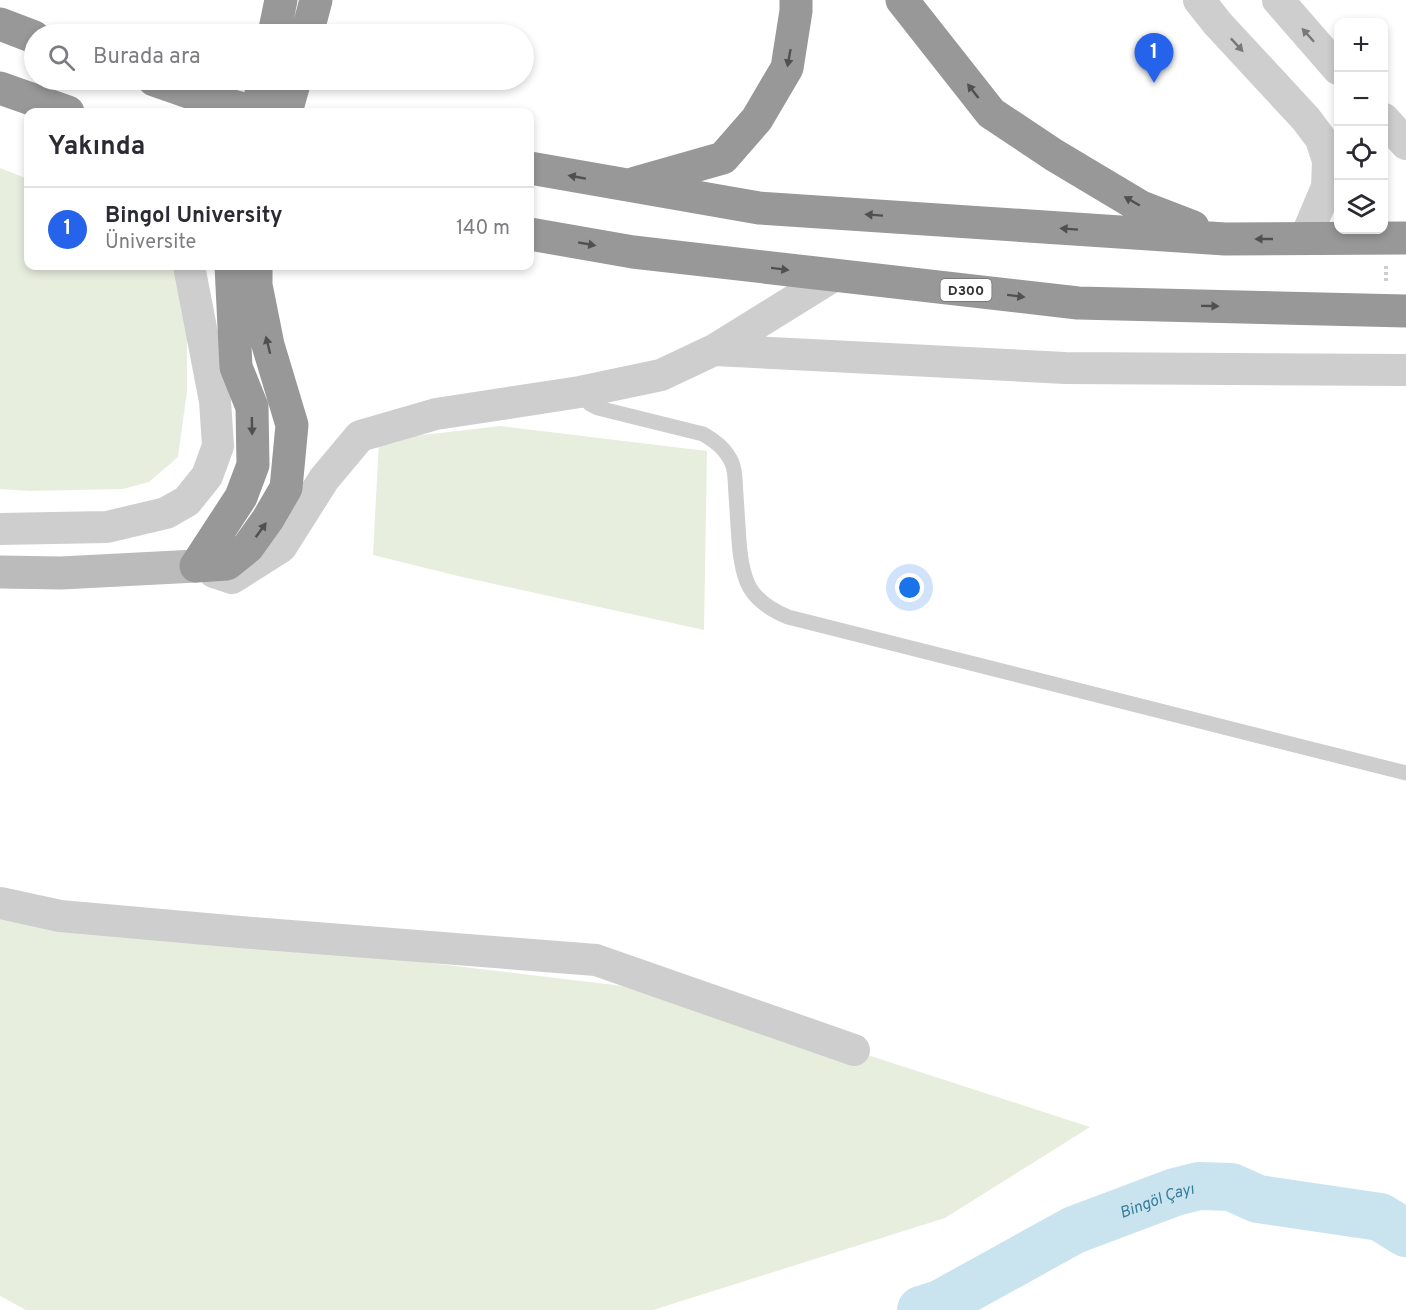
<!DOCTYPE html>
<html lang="tr">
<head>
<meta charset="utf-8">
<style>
  body { margin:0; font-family:Overpass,sans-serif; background:#f2f2f3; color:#2b2b33 }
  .controls { position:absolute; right:18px; top:18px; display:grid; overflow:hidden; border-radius:12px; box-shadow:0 3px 9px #0003 }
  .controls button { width:54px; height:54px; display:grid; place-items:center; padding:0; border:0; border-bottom:2px solid #e1e1e2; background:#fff; color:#2b2b33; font:30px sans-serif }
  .you { position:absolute; left:910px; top:588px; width:21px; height:21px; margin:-15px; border:4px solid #fff; border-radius:50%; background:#1a73e8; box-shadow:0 0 0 9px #1a73e833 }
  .badge { display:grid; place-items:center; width:39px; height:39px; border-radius:50%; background:#2563eb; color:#fff; font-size:20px; font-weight:700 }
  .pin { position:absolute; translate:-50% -50px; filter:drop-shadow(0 2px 3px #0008) }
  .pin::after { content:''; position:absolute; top:32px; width:21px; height:18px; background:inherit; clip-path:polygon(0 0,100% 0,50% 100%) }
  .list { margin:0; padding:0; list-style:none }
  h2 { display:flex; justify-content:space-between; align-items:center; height:78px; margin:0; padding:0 24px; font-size:26px }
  h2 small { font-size:20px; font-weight:400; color:#7c7c81 }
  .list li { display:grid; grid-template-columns:39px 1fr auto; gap:18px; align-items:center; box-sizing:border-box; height:84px; padding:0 24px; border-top:2px solid #e1e1e2 }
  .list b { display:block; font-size:22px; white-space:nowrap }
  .list p { margin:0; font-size:20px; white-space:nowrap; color:#7c7c81 }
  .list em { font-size:20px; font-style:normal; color:#7c7c81 }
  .icon { flex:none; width:33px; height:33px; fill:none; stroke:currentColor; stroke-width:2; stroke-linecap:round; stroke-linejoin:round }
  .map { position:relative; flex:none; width:1406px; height:1310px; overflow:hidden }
  .search { position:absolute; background:#fff; box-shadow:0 3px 9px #0003; left:24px; top:24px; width:510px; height:66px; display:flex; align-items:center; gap:15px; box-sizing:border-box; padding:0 21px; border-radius:33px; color:#7c7c81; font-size:22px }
  .panel { position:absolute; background:#fff; box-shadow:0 3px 9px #0003; left:24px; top:108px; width:510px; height:162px; border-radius:12px }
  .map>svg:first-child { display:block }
</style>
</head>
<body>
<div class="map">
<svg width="1406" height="1310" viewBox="0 0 1406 1310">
  <rect width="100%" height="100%" fill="#fff"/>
  <path fill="#e8eede" d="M 0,168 L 28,179 L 28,266 L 171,266 L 175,270 L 187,302 L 187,391 L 178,457 L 149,482 L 123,489 L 29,491 L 0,489 Z
    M 500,426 L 707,451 L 704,630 L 462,577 L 373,555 L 379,440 Z
    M 0,898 L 278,945 L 673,992 L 1090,1127 L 945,1218 L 653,1310 L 26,1310 L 0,1296 Z"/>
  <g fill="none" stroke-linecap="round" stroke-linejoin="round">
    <path stroke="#c9e4ef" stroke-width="48" id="s1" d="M 921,1310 L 940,1304 L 1074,1230 L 1175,1192 L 1199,1186 L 1231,1187 L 1258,1199 L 1380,1217 L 1406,1233"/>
    <path stroke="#cecece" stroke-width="4" stroke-dasharray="3 3" stroke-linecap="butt" d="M 1386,266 L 1386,283"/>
    <path stroke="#cecece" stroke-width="15" d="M 580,392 L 590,404 L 598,408 L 703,434 C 715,441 726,449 732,463 C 736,472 735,485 736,495 C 737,510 738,526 739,541 C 742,581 749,601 788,617 L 1406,773"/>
    <path stroke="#cecece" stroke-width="32" d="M 1199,0 L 1218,24 L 1306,119 L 1321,139 L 1328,161 L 1327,187 L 1305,239
      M 1278,0 L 1338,69
      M 1384,119 L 1406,144
      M 714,350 L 1065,368 L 1406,370
      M 0,529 L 107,527 L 166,513 L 187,501 L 207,476 L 218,446 L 215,401 L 189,266
      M 214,572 L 232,578 L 281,547 L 324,479 L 360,436 L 436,414 L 580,392 L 661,375 L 714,350 L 835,275
      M 0,903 L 60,916 L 240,932 L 596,960 L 854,1050"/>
    <path stroke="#bbb" stroke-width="33" d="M 0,572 L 61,573 L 196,566"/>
    <path stroke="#989898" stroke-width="33" d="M 902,0 L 991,113 L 1054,155 L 1141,207 L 1193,227
      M 0,24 L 34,37
      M 274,34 L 281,0
      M 307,34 L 316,0
      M 154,80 L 217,102 L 256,112
      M 0,88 L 68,112
      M 257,112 L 264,80
      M 286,112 L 295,80
      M 530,168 L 759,208 L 1225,239 L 1406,238
      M 635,183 L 723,158 L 757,119 L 787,68 L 796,11 L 796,0
      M 530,234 L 633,252 L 1078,303 L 1406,311
      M 196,566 L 227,564 L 248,547 L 268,519 L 286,488 L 292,425 L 268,345 L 256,285 L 256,266
      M 196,566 L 241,497 L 253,465 L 252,407 L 236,367 L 231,266"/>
  </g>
  <defs><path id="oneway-solid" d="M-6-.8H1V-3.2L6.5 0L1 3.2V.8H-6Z" transform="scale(1.5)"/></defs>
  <g fill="#787878">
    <use href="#oneway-solid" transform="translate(1308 35) rotate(-132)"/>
    <use href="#oneway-solid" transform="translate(1237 45) rotate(47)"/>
  </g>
  <g fill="#505050">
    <use href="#oneway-solid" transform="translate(789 58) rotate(100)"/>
    <use href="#oneway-solid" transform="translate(973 91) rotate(-128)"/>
    <use href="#oneway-solid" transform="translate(577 177) rotate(-170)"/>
    <use href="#oneway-solid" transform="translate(1132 201) rotate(-150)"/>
    <use href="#oneway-solid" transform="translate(874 215) rotate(-176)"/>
    <use href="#oneway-solid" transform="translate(1069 229) rotate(-176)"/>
    <use href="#oneway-solid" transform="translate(1264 239) rotate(-180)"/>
    <use href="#oneway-solid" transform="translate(587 244) rotate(10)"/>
    <use href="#oneway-solid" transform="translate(780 269) rotate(7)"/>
    <use href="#oneway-solid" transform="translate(1016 296) rotate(7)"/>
    <use href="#oneway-solid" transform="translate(1210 306) rotate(1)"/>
    <use href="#oneway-solid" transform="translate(268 345) rotate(-104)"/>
    <use href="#oneway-solid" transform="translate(252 426) rotate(89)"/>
    <use href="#oneway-solid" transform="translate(261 530) rotate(-54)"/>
  </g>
  <g text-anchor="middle" stroke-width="6" stroke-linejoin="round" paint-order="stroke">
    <rect fill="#fff" stroke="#6f6f6f" stroke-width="1.5" x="940.5" y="279" width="51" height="22" rx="4.5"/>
    <g font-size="14" font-weight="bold" fill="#313131">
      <text x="966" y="295">D300</text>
    </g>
    <g font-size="16" font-style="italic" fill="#377d9a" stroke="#fff">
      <text dy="6" stroke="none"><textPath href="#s1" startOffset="261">Bingöl Çayı</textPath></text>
    </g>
  </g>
</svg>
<div class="controls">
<button>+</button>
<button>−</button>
<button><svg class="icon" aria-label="locate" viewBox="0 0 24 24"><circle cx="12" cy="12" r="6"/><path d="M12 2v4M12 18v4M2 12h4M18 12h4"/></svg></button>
<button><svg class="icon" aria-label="layers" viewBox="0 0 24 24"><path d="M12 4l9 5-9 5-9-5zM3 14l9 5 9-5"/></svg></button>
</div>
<div class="you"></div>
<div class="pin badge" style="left:1154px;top:83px">1</div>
<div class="search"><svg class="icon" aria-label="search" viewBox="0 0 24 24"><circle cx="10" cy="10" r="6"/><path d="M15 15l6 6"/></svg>Burada ara</div>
<section class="panel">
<h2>Yakında<small></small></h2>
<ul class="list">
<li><span class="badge">1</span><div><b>Bingol University</b><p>Üniversite</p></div><em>140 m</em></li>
</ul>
</section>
</div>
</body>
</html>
